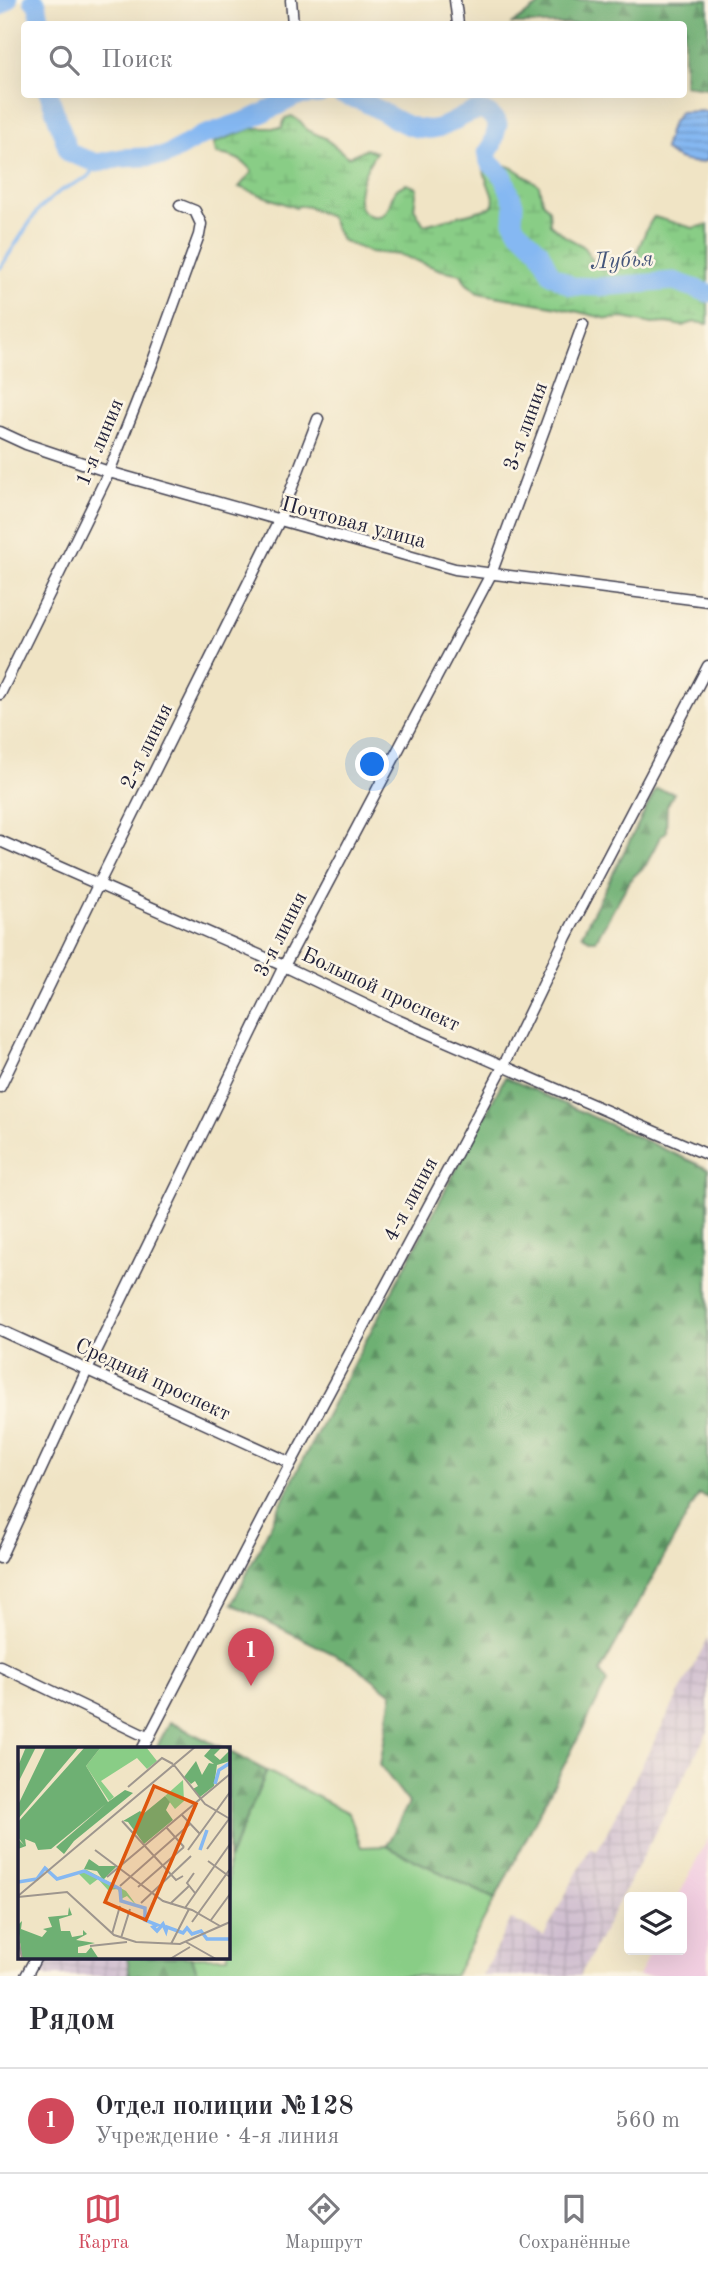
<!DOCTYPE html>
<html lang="ru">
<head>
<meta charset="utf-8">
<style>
  body { margin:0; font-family:"Old Standard TT",serif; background:#f2f2f3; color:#2b2b33 }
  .controls { position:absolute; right:21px; bottom:21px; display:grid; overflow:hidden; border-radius:7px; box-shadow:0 7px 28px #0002 }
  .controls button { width:63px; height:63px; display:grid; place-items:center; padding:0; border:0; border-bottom:2px solid #e1e1e2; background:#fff; color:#2b2b33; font:35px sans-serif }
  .you { position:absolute; left:373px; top:765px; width:24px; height:24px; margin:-18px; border:5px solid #fff; border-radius:50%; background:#1a73e8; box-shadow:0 0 0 10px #1a73e833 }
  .badge { display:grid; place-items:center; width:46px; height:46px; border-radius:50%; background:#d1495b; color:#fff; font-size:23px; font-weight:700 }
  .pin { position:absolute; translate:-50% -58px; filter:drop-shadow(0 2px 4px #0008) }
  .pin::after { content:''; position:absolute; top:37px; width:24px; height:21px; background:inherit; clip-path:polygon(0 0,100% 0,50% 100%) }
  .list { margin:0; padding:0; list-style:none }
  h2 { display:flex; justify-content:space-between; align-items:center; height:91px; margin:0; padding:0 28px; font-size:30px }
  h2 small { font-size:23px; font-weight:400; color:#7c7c81 }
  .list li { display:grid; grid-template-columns:46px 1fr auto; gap:21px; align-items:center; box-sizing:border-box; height:105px; padding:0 28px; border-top:2px solid #e1e1e2 }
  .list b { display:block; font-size:26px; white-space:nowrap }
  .list p { margin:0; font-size:23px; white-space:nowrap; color:#7c7c81 }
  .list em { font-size:23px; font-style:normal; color:#7c7c81 }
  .icon { flex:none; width:38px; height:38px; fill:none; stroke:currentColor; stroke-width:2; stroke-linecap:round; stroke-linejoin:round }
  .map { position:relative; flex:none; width:708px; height:1976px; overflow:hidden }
  .search { position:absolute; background:#fff; box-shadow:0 7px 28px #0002; left:21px; right:21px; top:21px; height:77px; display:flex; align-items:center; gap:18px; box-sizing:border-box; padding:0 24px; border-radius:7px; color:#7c7c81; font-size:26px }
  .sheet { height:196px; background:#fff }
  nav { display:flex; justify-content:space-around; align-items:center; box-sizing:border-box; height:98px; border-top:2px solid #e1e1e2; background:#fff; font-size:19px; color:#7c7c81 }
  nav a { display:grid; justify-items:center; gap:4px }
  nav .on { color:#d1495b }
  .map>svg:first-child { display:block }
</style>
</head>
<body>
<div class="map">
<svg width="708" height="1976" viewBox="0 0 708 1976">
  <defs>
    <pattern id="industrial-grid" width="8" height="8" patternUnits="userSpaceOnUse" patternTransform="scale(1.75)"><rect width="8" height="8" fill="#cfbdcf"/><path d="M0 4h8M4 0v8" fill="none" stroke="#b1a2b3"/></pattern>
    <pattern id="forest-firs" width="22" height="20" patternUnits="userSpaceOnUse" patternTransform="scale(1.75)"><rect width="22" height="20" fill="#6eb073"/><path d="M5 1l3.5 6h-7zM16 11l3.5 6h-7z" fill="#5a8f60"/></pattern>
    <pattern id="wetland-marsh" width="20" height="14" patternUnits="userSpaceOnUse" patternTransform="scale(1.75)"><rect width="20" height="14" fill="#89cd86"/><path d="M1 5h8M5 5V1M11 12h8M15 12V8" fill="none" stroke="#76b075"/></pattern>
    <pattern id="water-rules" width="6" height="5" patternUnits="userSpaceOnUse" patternTransform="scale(1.75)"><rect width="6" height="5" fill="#85b8f2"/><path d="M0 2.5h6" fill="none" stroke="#6c95c5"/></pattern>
  </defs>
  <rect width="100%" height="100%" fill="#fcf5e5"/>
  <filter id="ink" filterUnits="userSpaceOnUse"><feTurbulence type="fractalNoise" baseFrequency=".0143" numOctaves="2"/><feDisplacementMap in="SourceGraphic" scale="14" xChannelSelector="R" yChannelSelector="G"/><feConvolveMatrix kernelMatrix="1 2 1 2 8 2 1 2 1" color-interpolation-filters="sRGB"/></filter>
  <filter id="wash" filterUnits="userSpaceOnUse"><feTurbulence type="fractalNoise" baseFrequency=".00686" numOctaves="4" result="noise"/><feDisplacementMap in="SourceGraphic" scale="28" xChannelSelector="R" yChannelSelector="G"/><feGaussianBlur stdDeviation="1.57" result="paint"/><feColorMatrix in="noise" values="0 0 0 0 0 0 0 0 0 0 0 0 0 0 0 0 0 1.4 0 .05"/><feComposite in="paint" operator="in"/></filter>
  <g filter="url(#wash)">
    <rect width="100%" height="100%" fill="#f0e4c5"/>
    <path fill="#f2cfe1" d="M 708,1838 L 708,1976 L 638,1976 L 651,1950 L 682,1950 L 682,1897 L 678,1897 Z"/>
    <path fill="url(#industrial-grid)" d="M 708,1638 L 708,1731 L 580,1976 L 482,1976 L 511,1919 L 544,1936 L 590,1848 L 597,1851 Z
      M 47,1957 L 127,1957 L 130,1976 L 36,1976 Z"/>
    <path fill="#89cd86" stroke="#567860" stroke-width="2" d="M 267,1771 L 349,1813 L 361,1847 L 386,1846 L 495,1899 L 454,1976 L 198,1976 L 192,1957 L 228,1957 L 228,1860 Z"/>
    <path fill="url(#forest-firs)" stroke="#486957" stroke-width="2" d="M 540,0 L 708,0 L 708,88 L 684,85 L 684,24 L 512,24 L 538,6 Z
      M 656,789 L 674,793 L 667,806 L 666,832 L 660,837 L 646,865 L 630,880 L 596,940 L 589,940 L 582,934 Z
      M 505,1077 L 708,1169 L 708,1498 L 699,1494 L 600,1672 L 607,1682 L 495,1899 L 386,1846 L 409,1803 L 380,1765 L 392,1694 L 352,1663 L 232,1604 L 299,1467 Z
      M 170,1722 L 222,1748 L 156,1748 Z
      M 228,1751 L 267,1771 L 228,1860 Z
      M 127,1957 L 192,1957 L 198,1976 L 130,1976 Z"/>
    <path fill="url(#wetland-marsh)" stroke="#567860" stroke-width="2" d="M 292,116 L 301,122 L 307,130 L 325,138 L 348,157 L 366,149 L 376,152 C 367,165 344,211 373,216 C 392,219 388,197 397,189 C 399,187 404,185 407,184 L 417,188 L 414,208 L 424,225 L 489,208 L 493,205 L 494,200 C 487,180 476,161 488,141 L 495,145 L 493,155 L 498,163 L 513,168 L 539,185 L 542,201 L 549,209 L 550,224 L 566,237 L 583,246 L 594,262 L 601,269 C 607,269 614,270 619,269 C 639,264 642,230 654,217 L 693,228 L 708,225 L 708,324 L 695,322 L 682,326 L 667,323 L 652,324 L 623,318 L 608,319 L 558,307 L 478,293 L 466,283 L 461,274 L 441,270 L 401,255 L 369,252 L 341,240 L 330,217 L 307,206 L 298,206 L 296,208 L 239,187 L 252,172 C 244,159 230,155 216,154 L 214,143 L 252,128 L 282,128 L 285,118 Z"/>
    <path fill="url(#water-rules)" stroke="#546d96" stroke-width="2" d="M 708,111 L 708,160 C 694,166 674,160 664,149 L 671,125 L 680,112 Z"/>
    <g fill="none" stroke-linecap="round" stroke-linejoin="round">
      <path stroke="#85b8f2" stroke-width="3.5" d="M 0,268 L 38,210 L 60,191 L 88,177 L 97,163"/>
      <path stroke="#85b8f2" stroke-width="19" d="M 33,0 L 37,4 L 41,22 L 40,24
        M 0,6 L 8,0
        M 49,94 L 69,153 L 97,163 L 122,158 L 165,156 L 201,136 L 253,118 L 297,96 L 320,94
        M 340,94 C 349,97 358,99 366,103 C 388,113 406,131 432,129 C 458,127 478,93 498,124 L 492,146 L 487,153 L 489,162 L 504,177 L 514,204 L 513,221 L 516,228 L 539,250 L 551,274 L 571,286 L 599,287 L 674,281 L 708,293"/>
    </g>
  </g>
  <g filter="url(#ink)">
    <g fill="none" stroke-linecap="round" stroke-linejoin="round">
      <g stroke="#413f50" stroke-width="13">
        <path id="street" d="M 291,0 L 293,24
          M 455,0 L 458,24
          M 0,432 L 26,444 L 109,472 L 455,569 L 708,601
          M 0,694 L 109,472 L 153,361 L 199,235 L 201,224 L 195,211 L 180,205
          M 0,841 L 284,966 L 395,1019 L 708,1155
          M 0,1087 L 98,885 L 279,521 L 318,419
          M 0,1330 L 291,1463
          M 0,1558 L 87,1370 L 284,966 L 491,574 L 583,324
          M 0,1666 L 149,1738
          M 143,1748 L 291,1463 L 504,1065 L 566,937 L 708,666
          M 26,1976 L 36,1957"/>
      </g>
      <use href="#street" stroke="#fff" stroke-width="10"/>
    </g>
  </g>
  <g text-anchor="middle" stroke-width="5" stroke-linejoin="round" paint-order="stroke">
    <g font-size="21" fill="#22223b" stroke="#fcf5e5">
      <text transform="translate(525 426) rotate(-70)" y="7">3-я линия</text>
      <text transform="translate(99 442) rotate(-67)" y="7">1-я линия</text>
      <text transform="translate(354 522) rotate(15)" y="7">Почтовая улица</text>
      <text transform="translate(146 746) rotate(-64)" y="7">2-я линия</text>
      <text transform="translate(280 934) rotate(-63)" y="7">3-я линия</text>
      <text transform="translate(381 989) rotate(25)" y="7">Большой проспект</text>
      <text transform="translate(410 1199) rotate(-62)" y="7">4-я линия</text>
      <text transform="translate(153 1379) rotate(25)" y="7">Средний проспект</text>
    </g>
    <g font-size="23" font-style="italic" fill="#45567b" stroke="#fcf5e5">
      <text transform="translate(622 259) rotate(-3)" y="8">Лубья</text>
    </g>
  </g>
  <g transform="translate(18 1747)">
    <rect width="212" height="212" fill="#f0e4c5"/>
    <path d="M 83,0 L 128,0 L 139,14 L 129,22 L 119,11 L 83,34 L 96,50 L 91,54 L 68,19 ZM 165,33 L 166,54 L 157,62 L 147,49 Z" fill="#89cd86"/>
    <path d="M 8,0 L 18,0 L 0,36 L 0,19 ZM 28,0 L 61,0 L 0,72 L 0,58 ZM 67,0 L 83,0 L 68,19 L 90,55 L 107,43 L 115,46 L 56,94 L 46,107 L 38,100 L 89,56 L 33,102 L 20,103 L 17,96 L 7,92 L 8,99 L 0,102 L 0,92 L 6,98 L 0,90 L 0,75 ZM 194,0 L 204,0 L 196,8 L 202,13 L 211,4 L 207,0 L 212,0 L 212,14 L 199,18 L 196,39 L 182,50 L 175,42 L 180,39 L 177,34 L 173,37 L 166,30 L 178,14 L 184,28 L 191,16 L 196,17 L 186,9 ZM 147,49 L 152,55 L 148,63 L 155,73 L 126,97 L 110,75 L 105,74 L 122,64 L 125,67 ZM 71,112 L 81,119 L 99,119 L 85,133 L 79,124 L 66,122 ZM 51,160 L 54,168 L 41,172 L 43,184 L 52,184 L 54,190 L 65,188 L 65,183 L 69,187 L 58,193 L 77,196 L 60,200 L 60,206 L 68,206 L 73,200 L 81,212 L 4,212 L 0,178 L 4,174 L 3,182 L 24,190 L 29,184 L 25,182 L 34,180 L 30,170 L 50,168 Z" fill="#6eb073"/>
    <path d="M 67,122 L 108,144 L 119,159 L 109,149 L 103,152 L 100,142 L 90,143 L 80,132 L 72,138 L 61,127 Z" fill="#89cd86"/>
    <path fill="none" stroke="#85b8f2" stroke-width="3.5" d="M 197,37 L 201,23 L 212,16M 182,103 L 189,83M 0,135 L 19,132 L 27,121 L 39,132 L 66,124 L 102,142 L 103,154 L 127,161 L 127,173 L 139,178 L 135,180 L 139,184 L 145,177 L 148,184 L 149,180 L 165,186 L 169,181 L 174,187 L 183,184 L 189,192 L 212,192"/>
    <path fill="none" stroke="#9e968e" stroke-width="2" d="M 156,18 L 187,57 L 212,72M 110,40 L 144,11 L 155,17M 163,67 L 182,87M 104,74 L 158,133 L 165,129M 148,80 L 166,100M 189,102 L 211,72M 77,103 L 145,154 L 174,163 L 202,179M 170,103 L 212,45M 190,114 L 212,130M 176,126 L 169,136 L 177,146M 89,130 L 212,27M 102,139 L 172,77M 120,140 L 166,100M 0,149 L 177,0M 0,150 L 49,145 L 96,188 L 118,195 L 162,197 L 212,175M 123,156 L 173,109M 152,157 L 171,139M 167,161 L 212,97M 193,173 L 212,147M 174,175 L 212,122M 94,187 L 102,159M 0,190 L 4,212M 103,191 L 112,162M 168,195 L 198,212M 153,197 L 171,162M 72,199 L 109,195M 152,212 L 172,200"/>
    <path fill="#de560e" fill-opacity="0.15" stroke="#de560e" stroke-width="3.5" d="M 136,39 L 178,57 L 128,173 L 87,155 Z"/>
    <rect width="212" height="212" fill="none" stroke="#22223b" stroke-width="3.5"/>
  </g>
</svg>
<div class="controls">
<button><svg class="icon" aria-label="layers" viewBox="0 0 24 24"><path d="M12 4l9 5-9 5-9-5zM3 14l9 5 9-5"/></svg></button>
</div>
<div class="you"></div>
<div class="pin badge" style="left:251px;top:1686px">1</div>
<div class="search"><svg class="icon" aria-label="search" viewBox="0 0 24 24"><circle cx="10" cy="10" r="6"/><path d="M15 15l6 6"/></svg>Поиск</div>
</div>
<section class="sheet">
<h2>Рядом<small></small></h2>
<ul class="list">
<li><span class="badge">1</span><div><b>Отдел полиции №128</b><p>Учреждение · 4-я линия</p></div><em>560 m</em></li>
</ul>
</section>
<nav>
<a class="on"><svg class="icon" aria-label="map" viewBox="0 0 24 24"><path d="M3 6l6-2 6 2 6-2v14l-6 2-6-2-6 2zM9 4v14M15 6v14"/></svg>Карта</a>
<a><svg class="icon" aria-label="directions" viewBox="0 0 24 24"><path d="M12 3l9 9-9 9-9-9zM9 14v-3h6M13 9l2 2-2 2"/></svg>Маршрут</a>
<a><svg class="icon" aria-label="saved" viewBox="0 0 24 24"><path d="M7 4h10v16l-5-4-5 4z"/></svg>Сохранённые</a>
</nav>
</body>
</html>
